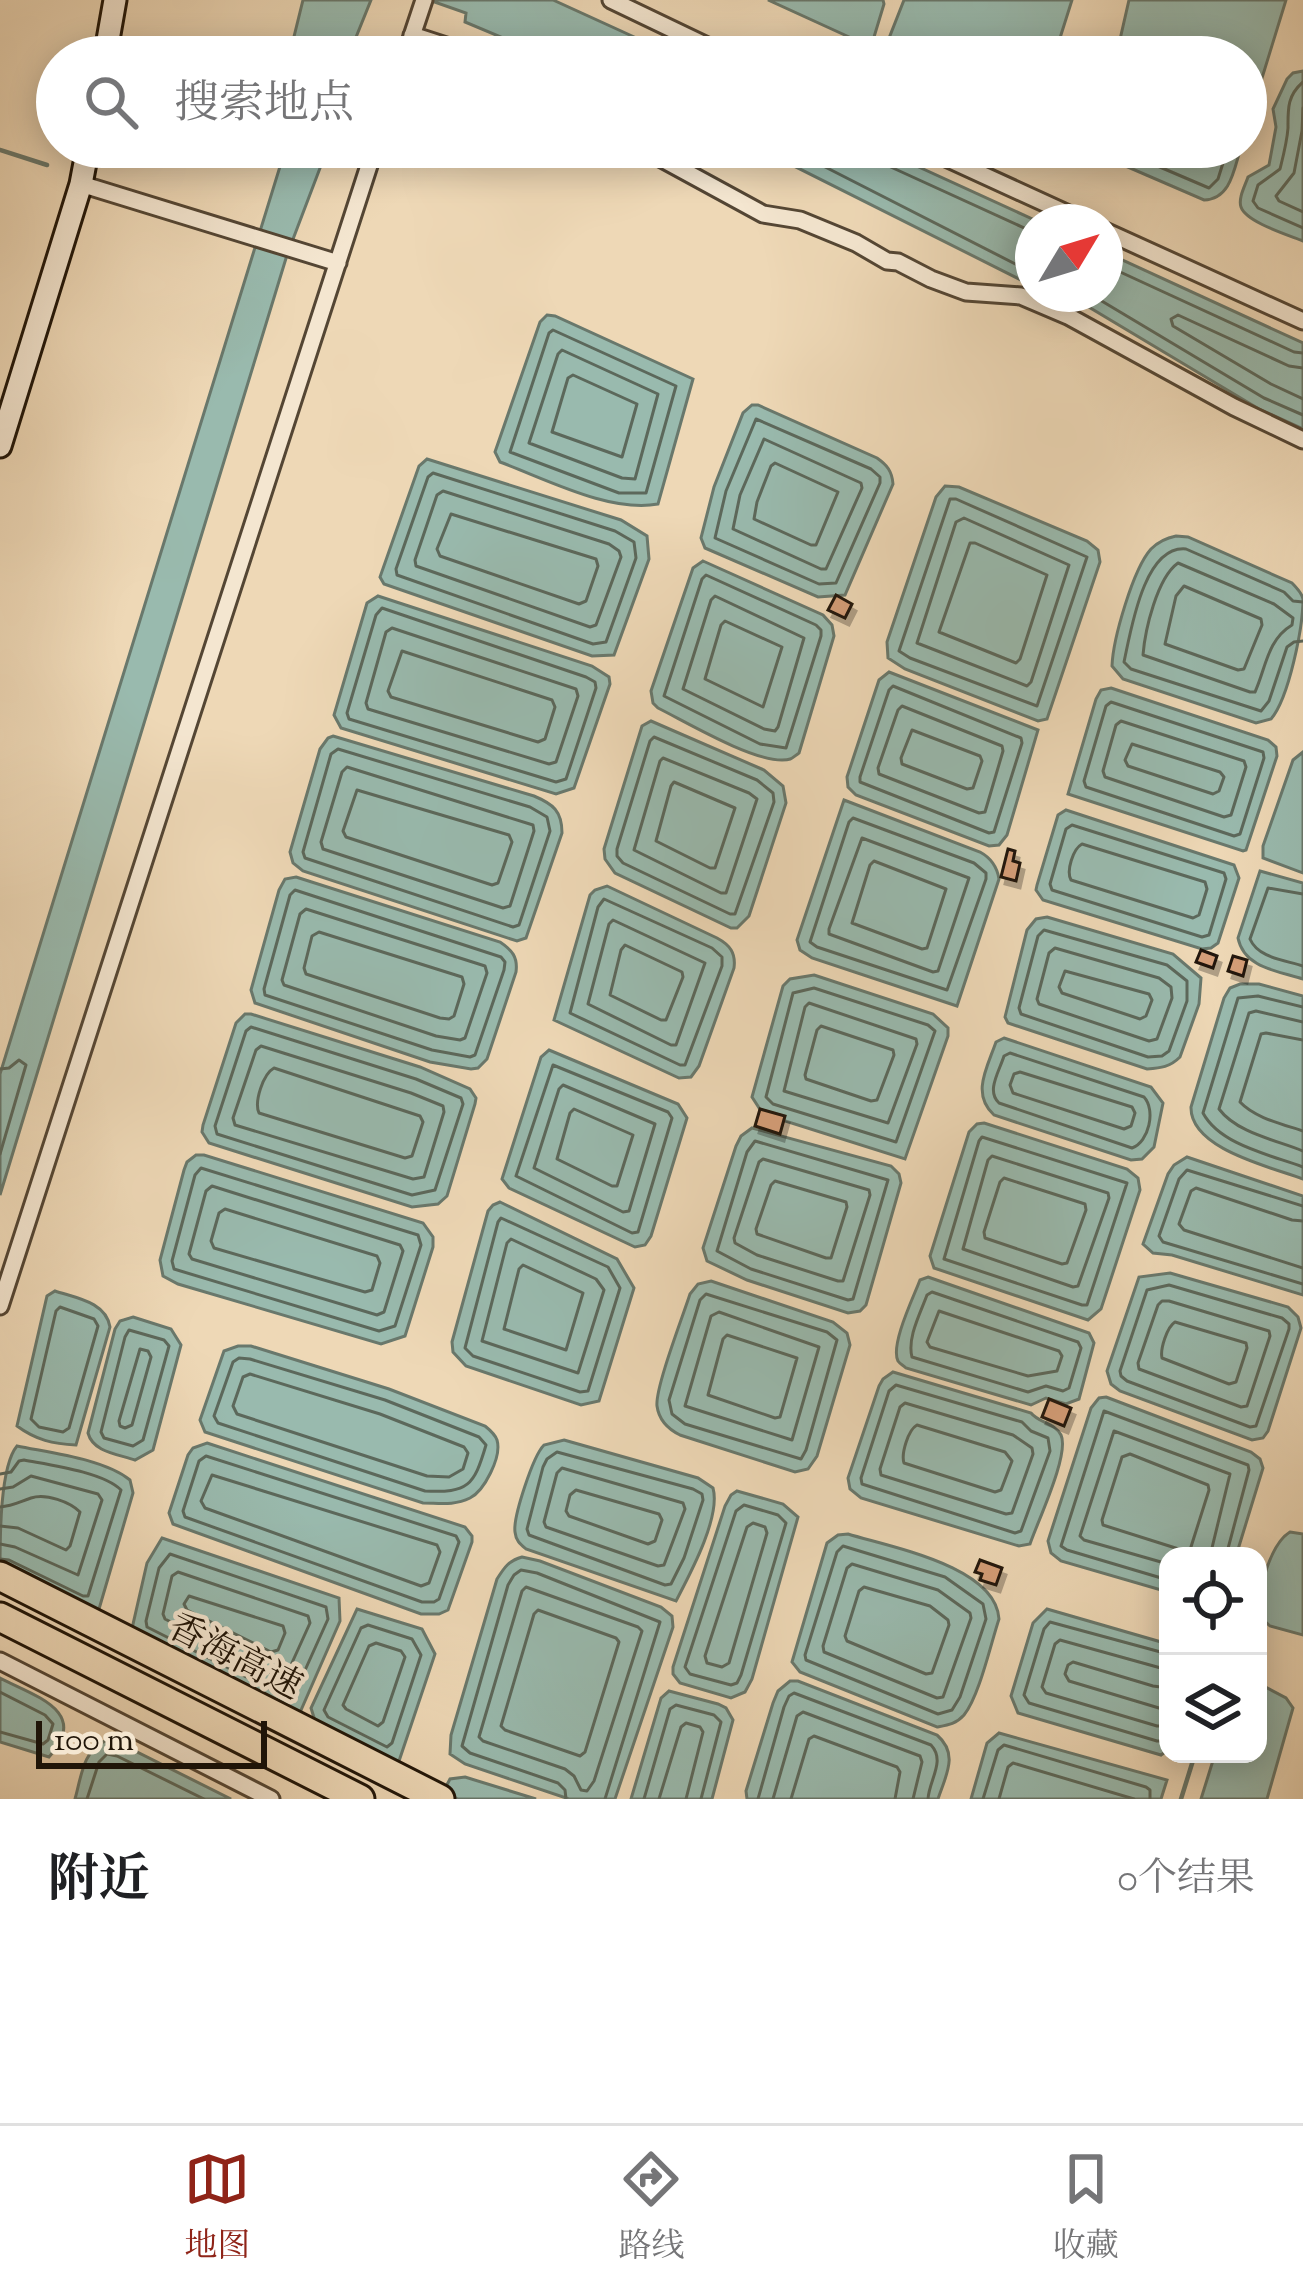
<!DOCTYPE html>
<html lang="zh">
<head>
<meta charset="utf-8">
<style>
  body { margin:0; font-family:"Sorts Mill Goudy","Noto Serif SC",serif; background:#f6f6f6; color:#202124 }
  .controls { position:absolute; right:36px; bottom:36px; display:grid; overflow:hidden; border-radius:24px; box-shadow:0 6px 30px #0003 }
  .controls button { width:108px; height:108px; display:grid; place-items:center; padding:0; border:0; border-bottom:3px solid #e0e0e0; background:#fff; color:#202124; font:60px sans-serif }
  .compass { position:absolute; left:1015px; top:204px; width:108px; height:108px; border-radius:50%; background:#fff; box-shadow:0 6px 30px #0003; rotate:52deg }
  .scale { position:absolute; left:36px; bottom:30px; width:231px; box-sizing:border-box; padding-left:12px; border:6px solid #201508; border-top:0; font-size:33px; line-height:42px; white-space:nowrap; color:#201508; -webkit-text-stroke:9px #f4e6d0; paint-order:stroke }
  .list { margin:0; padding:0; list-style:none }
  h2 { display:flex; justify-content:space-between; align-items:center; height:156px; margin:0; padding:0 48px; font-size:51px }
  h2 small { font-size:39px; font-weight:400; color:#757577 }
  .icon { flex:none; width:66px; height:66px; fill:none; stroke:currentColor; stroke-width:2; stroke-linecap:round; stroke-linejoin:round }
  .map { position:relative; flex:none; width:1303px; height:1799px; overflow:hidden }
  .search { position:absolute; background:#fff; box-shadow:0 6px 30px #0003; left:36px; right:36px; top:36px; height:132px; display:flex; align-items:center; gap:30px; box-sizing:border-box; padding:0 42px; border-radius:66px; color:#757577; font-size:45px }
  .sheet { height:324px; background:#fff }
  nav { display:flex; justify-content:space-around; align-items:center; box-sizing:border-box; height:168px; border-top:3px solid #e0e0e0; background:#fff; font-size:33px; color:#757577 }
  nav a { display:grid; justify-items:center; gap:6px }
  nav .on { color:#8f2418 }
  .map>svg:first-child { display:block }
</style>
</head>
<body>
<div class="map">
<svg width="1303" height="1799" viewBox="0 0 1303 1799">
  <defs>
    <filter id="shadow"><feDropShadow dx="4" dy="7" stdDeviation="0" flood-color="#0004"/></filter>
  </defs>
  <rect width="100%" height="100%" fill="#eed8b6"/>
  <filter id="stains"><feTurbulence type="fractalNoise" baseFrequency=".00167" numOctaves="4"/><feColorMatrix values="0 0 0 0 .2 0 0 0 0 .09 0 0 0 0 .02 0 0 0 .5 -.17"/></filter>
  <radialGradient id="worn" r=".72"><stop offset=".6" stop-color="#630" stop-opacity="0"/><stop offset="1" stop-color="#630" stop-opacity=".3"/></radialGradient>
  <path fill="#99baae" stroke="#69786c" stroke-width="3" d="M 303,0 L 371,0 L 348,57 L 289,57 Z
    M 429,0 L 553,0 L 678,57 L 548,57 L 465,22 L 466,13 Z
    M 768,0 L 883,0 L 884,4 L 871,47 Z
    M 904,0 L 1072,0 L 1054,57 L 898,57 L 884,51 Z
    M 1129,0 L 1286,0 L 1246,130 L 1246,57 L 1116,57 Z
    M 1303,71 L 1303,241 C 1288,235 1246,222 1241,207 C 1238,198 1245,186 1248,177 L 1269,165 L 1276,127 L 1273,109 L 1287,79 L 1293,73 Z
    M 286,147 L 328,147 L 287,255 L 0,1195 L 0,1074 Z
    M 756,147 L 875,147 L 1039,222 L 1033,222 L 1033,286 Z
    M 1101,147 L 1241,147 C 1234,169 1231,199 1204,200 L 1100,155 Z
    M 1105,252 L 1303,343 L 1303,429 L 1259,409 L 1067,294 L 1105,294 Z
    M 547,315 L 555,316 L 693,379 L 658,504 C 610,513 546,479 500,462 L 495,452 L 540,322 Z
    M 752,405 L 758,405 L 877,458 C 887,465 892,471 893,484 L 845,595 L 818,597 L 705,548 L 701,538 L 714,487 L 743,413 Z
    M 427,459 L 621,520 L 647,536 L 649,559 L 614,655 L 592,656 L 384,584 L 380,577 L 419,466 Z
    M 945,486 L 959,487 L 1087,541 L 1098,550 L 1100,562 L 1047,719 L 1038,721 L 905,669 L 888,658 L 887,642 L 936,497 Z
    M 1176,536 L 1188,537 L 1292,583 C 1296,587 1302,594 1303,599 C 1303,627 1289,698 1271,719 L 1256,723 L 1123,679 L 1112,666 C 1113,639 1133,569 1151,549 C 1158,542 1166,538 1176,536 Z
    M 703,561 L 823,615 L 832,625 L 834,636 L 799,753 C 792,758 792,760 782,760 C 750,760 688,723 658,708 L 653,703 L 651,691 L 693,568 Z
    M 378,596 L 592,666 L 609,677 L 610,684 L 574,788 L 556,794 L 341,728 L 334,715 L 367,603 Z
    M 889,672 L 1038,730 L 1007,835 L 999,845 L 989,846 L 856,795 L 848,787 L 847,777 L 879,680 Z
    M 1111,688 L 1268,740 L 1276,747 L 1277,756 L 1246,850 L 1243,851 L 1068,794 L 1096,699 L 1101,690 Z
    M 651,721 L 764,770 L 783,786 L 786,803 L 749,916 L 737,928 L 731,928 L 615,873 L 605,859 L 604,849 L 642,726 Z
    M 333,736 L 534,796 C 553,804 562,811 562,833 L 526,938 L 517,941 L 303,871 L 293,863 L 290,852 L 320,749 L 328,738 Z
    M 1303,752 L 1303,873 L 1263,858 L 1263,846 L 1293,760 Z
    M 844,800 L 980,852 C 991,858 997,866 999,879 L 957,1006 L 812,958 L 800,950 L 797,940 Z
    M 1066,810 L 1234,865 L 1239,878 L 1218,943 L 1211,948 L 1202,949 L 1043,900 L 1036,890 L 1037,885 L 1058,815 Z
    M 1260,871 L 1303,883 L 1303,979 C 1278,971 1244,968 1238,938 Z
    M 296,877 L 500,942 C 512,950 518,957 516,972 L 487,1059 L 478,1068 L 471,1069 L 430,1062 L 255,1003 L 251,990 L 279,890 L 285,879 Z
    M 607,886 L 717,938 C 730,945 736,953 734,968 L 699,1066 L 691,1077 L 679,1078 L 554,1020 L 590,895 L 595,890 Z
    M 1047,917 L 1173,954 L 1201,978 L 1199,1004 L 1180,1057 C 1170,1067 1161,1068 1147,1069 L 1008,1023 L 1005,1017 L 1027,930 L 1036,919 Z
    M 814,975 L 933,1014 L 948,1028 L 948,1036 L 905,1159 L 763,1114 L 752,1097 L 783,986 L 790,979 Z
    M 1240,984 L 1259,984 L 1303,996 L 1303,1179 C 1271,1167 1190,1149 1191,1107 L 1224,998 L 1230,988 Z
    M 245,1014 L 251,1014 L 420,1067 L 470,1089 L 476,1098 L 475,1104 L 447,1196 L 438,1204 L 412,1207 L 209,1143 L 202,1132 L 203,1125 L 236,1023 Z
    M 1004,1038 L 1151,1087 L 1163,1103 L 1154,1147 L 1142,1159 L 1131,1160 L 994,1115 C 971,1094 987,1068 996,1042 Z
    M 549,1050 L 678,1104 L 687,1118 L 651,1236 L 645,1245 L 635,1247 L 509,1188 L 502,1179 L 541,1057 Z
    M 984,1123 L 1127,1169 L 1138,1178 L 1140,1190 L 1101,1309 L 1088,1320 L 934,1268 L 930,1256 L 969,1132 L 977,1124 Z
    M 752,1128 L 891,1166 L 899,1174 L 901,1183 L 866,1305 L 860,1311 L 848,1313 L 747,1280 L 707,1261 L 703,1248 L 736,1146 L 741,1136 Z
    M 196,1155 L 204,1155 L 423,1223 L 433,1237 L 433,1247 L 405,1336 L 381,1344 L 178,1284 L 163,1276 L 160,1260 L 184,1170 L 187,1162 Z
    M 1187,1157 L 1303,1196 L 1303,1295 L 1172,1255 L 1153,1253 L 1143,1244 L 1168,1174 L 1174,1165 Z
    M 500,1202 L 617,1259 L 634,1288 L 599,1401 L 581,1405 L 466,1366 L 453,1352 L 452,1342 L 488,1211 L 493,1205 Z
    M 1170,1273 L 1288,1307 L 1298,1317 L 1301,1328 L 1268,1431 L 1263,1438 L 1252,1440 L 1120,1391 L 1111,1384 L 1107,1371 L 1139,1277 Z
    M 928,1277 L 1089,1333 L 1094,1343 L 1079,1399 L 1066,1404 L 1046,1398 L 1031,1405 L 906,1368 C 903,1365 900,1364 898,1361 C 890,1345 914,1296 920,1280 Z
    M 711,1281 L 833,1322 L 847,1333 L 850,1345 L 817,1456 L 808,1469 L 795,1472 L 680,1435 C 668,1429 659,1421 657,1406 C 655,1388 683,1316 690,1294 L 698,1284 Z
    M 55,1291 C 76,1298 106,1302 110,1327 L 76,1445 C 53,1444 36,1440 17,1426 L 47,1296 Z
    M 133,1317 L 171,1329 L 181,1345 L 153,1450 L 135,1460 C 117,1454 93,1452 88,1433 L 115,1329 L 120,1321 Z
    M 238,1346 L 251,1346 L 389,1389 L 485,1426 C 490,1430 495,1434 497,1440 C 502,1457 484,1491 470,1498 C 454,1506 439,1503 423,1503 L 205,1432 L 200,1420 L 224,1351 Z
    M 893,1372 L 1031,1413 C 1039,1423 1055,1423 1061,1435 C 1070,1454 1037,1523 1030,1544 L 1019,1546 L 861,1498 L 850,1489 L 848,1478 L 879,1386 L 883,1379 Z
    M 1106,1397 L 1251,1452 L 1260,1459 L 1263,1468 L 1236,1556 L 1168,1556 L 1168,1592 L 1061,1561 L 1051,1553 L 1048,1541 L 1091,1408 L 1099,1398 Z
    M 564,1440 L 698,1478 L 713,1488 C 721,1517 690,1574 676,1601 L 526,1549 C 520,1544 516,1541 515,1532 C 513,1517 533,1456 544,1445 Z
    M 207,1443 L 465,1527 L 472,1536 L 472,1542 L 448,1610 L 439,1614 L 421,1614 L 173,1524 L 169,1513 L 188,1455 L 193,1448 Z
    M 17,1446 C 51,1453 104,1459 130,1480 L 133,1493 L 97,1616 L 0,1569 C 0,1537 0,1466 17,1446 Z
    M 737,1491 L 783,1504 L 798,1517 L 752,1679 L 745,1692 L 731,1698 L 680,1683 L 673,1674 L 673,1667 L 725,1506 L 731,1495 Z
    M 1290,1532 L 1303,1534 L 1303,1635 L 1270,1626 L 1258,1615 C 1258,1591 1270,1544 1290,1532 Z
    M 848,1534 C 890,1547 996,1566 999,1619 C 991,1643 979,1697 964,1715 C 956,1724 948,1725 937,1727 L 800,1672 L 792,1662 L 827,1543 L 838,1535 Z
    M 162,1538 L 339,1598 L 340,1621 L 298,1717 L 131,1633 L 147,1563 Z
    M 522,1557 L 540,1561 L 661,1607 L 672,1616 L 673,1627 L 615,1799 L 569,1799 L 465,1764 L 450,1754 L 451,1735 L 497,1579 C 504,1568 508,1561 522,1557 Z
    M 357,1609 L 422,1629 L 435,1654 L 397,1767 L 316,1724 L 311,1708 Z
    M 1047,1609 L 1168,1644 L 1168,1750 L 1161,1755 L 1018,1713 L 1011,1696 L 1033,1623 Z
    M 0,1678 C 34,1696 91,1711 49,1757 L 0,1742 Z
    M 790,1681 L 798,1681 L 937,1735 C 959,1754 946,1775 938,1799 L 747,1799 L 746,1791 L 773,1703 L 778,1691 Z
    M 1258,1683 L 1286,1698 L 1293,1708 L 1267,1799 L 1201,1799 L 1215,1754 L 1258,1754 Z
    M 669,1691 L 718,1704 L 726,1708 L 733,1720 L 712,1799 L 631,1799 L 661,1698 Z
    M 999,1733 L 1167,1780 L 1161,1799 L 971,1799 L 987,1743 Z
    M 105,1741 L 121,1744 L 231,1799 L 75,1799 C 81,1778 83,1750 105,1741 Z
    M 465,1777 L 536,1799 L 458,1799 L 443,1792 L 450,1779 Z"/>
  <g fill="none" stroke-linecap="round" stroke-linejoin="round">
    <path stroke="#5c685b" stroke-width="3" d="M 1303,82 C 1287,96 1288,109 1288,128 C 1287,142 1283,157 1280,169 L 1258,185 L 1253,201 L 1258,208 L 1303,228
      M 1303,108 L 1302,131 L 1294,173 L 1276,196 L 1279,201 L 1303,212
      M 786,147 L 1033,273
      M 874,147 L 875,156 L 882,163 L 1033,232
      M 1113,147 L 1209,188 L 1218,179 L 1228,147
      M 1105,265 L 1294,352 L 1303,353
      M 1090,294 L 1264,398 L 1303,415
      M 553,330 L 676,386 L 646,493 L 619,493 L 510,452 L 549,333 Z
      M 562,350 L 658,394 L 635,479 L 622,478 L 529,443 L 558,354 Z
      M 1303,368 L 1289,366 L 1178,315 L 1171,319 L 1173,326 L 1271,384 L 1303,399
      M 573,375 L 637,404 L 622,457 L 552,432 L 568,378 Z
      M 756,419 L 871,469 L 880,477 L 880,483 L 836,583 L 819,584 L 715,538 L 726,491 Z
      M 764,439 L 861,483 L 862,488 L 826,569 L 821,569 L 733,529 L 740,495 Z
      M 775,463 L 838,492 L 816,545 L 811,545 L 754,519 L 757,502 L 771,466 Z
      M 433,473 L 615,531 L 634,542 L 636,558 L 606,642 L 593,644 L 397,575 L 396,569 L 428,477 Z
      M 443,491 L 609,544 L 619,551 L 621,557 L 596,625 L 590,627 L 416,566 L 415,560 L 437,495 Z
      M 950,499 L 956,499 L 1087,557 L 1037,706 L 910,658 L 899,651 Z
      M 451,514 L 596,559 L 598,566 L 586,601 L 579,604 L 440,556 L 437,549 Z
      M 964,518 L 1069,565 L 1031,682 L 1027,686 L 917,643 L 956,522 Z
      M 970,543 L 975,543 L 1047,575 L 1020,659 L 1016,663 L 939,632 Z
      M 1178,563 L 1274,604 L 1293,618 L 1292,625 C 1267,640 1266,668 1255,692 L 1250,692 L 1143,655 C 1145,630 1157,578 1178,563 Z
      M 706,575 L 816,625 L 821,630 L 821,636 L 786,748 L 760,744 L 664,696 L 702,579 Z
      M 1184,586 L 1261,619 L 1262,625 L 1244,669 L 1238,670 L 1165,644 L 1176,596 Z
      M 715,596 L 804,638 L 778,727 L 775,731 L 764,729 L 683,689 L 711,600 Z
      M 1303,602 L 1293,601 L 1284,592 L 1186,549 C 1144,545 1131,630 1124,662 L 1131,669 L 1261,711 L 1269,701 L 1287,647 L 1294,642 L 1303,641
      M 382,608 L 586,677 L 595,682 L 596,688 L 566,779 L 556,782 L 349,719 L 347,713 L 376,615 Z
      M 725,621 L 782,647 L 763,707 L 705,679 L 721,625 Z
      M 392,628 L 576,689 L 578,696 L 556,762 L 549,764 L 368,709 L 366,703 L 386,632 Z
      M 402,651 L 552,700 L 555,707 L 545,739 L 538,742 L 391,697 L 388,691 Z
      M 893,686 L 1021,738 L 1022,743 L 994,832 L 989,833 L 860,782 L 860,777 L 889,690 Z
      M 1111,702 L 1263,752 L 1264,758 L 1240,834 L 1234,836 L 1086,787 L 1084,781 L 1106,706 Z
      M 902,706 L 1002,746 L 1003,751 L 985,812 L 979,813 L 879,774 L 878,768 L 898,710 Z
      M 1121,721 L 1244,761 L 1246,767 L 1231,815 L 1224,817 L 1105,777 L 1103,771 L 1116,725 Z
      M 912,730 L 980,756 L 982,761 L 973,788 L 967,789 L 902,764 L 901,758 Z
      M 654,737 L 757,780 L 773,793 L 774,802 L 735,914 L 730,914 L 623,863 L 617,856 L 617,849 L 650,741 Z
      M 1132,744 L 1220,772 L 1224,777 L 1219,791 L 1213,794 L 1128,766 L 1125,760 Z
      M 338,749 L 530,807 L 547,817 L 550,831 L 519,925 L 513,927 L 305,858 L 303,852 L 331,754 Z
      M 663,758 L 749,793 L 757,799 L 726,893 L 721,893 L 634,850 L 660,761 Z
      M 347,767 L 533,825 L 534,831 L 510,906 L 503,908 L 323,849 L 321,842 L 342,772 Z
      M 674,782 L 735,808 L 715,868 L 710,868 L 656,841 L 671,786 Z
      M 357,790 L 509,835 L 512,842 L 498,883 L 492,885 L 346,837 L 343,831 Z
      M 853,818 L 974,863 L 986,873 L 986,879 L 947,990 L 817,947 L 810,942 L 849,822 Z
      M 1072,825 L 1224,873 L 1226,879 L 1209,935 L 1202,937 L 1052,890 L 1050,884 L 1066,829 Z
      M 862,838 L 969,878 L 938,971 L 933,972 L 829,934 L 829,929 Z
      M 1082,844 L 1205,882 L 1207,889 L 1199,915 L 1193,918 L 1071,880 C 1066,871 1073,849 1082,844 Z
      M 874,861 L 946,889 L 927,948 L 922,949 L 852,923 L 870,865 Z
      M 295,890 L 501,957 L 505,962 L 504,970 L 475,1055 L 470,1057 L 432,1050 L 265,995 L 264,989 L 290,895 Z
      M 1303,894 L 1268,888 L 1250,939 C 1258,958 1285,960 1303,966
      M 604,899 L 712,948 L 722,957 L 722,966 L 685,1065 L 680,1065 L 570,1013 L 598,907 Z
      M 306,909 L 485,966 L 487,973 L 465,1038 L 460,1040 L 436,1036 L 284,985 L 282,980 L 300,914 Z
      M 613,920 L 705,963 L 676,1045 L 671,1045 L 588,1004 L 609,924 Z
      M 1044,930 L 1167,965 L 1187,981 L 1187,1001 L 1169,1051 L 1162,1056 L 1148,1057 L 1021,1014 L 1019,1008 L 1038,936 Z
      M 319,932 L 462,977 L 464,984 L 454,1016 L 449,1019 L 440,1018 L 306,974 L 304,968 L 312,936 Z
      M 625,945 L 682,972 L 683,977 L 666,1020 L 661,1020 L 610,995 L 621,950 Z
      M 1055,948 L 1159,978 L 1171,987 L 1172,998 L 1157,1039 L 1149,1041 L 1039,1004 L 1037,999 L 1049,953 Z
      M 1065,971 L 1149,994 L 1152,1000 L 1146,1016 L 1140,1019 L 1062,993 L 1059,987 Z
      M 814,988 L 928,1025 L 935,1031 L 896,1142 L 773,1104 L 766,1097 L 793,993 Z
      M 809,1003 L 916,1039 L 917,1044 L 888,1123 L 784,1091 L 805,1007 Z
      M 1303,1007 L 1258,996 L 1238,998 L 1203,1113 C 1220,1145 1271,1155 1303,1167
      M 1303,1022 L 1256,1011 L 1249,1013 L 1219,1109 C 1237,1133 1276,1140 1303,1151
      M 821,1026 L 893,1050 L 894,1055 L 877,1100 L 871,1101 L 806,1079 L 805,1075 L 817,1030 Z
      M 251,1027 L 416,1079 L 461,1098 L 463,1104 L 435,1190 L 412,1195 L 217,1134 L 215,1126 L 246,1031 Z
      M 1303,1040 L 1266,1033 L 1261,1034 L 1240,1102 C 1255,1118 1282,1124 1303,1131
      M 261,1046 L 411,1093 L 443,1106 L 444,1112 L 424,1177 L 413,1179 L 235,1125 L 233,1118 L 256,1050 Z
      M 1010,1053 L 1144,1097 C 1156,1110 1149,1142 1132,1148 L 999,1103 C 986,1091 999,1072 1004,1056 Z
      M 553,1065 L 668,1112 L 672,1118 L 638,1232 L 632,1233 L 516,1176 Z
      M 274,1068 L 420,1116 L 423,1122 L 412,1156 L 405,1158 L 259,1113 C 254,1102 263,1074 274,1068 Z
      M 0,1069 L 9,1068 L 19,1060 L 26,1065 L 0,1154
      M 1020,1072 L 1132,1107 L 1135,1113 L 1131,1126 L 1124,1129 L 1013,1093 L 1010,1085 L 1014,1074 Z
      M 563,1085 L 655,1124 L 629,1211 L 623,1212 L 534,1168 L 559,1089 Z
      M 574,1109 L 633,1135 L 617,1186 L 612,1186 L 557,1159 L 570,1113 Z
      M 982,1137 L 1127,1183 L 1087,1305 L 1082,1305 L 944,1259 L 979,1141 Z
      M 755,1141 L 888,1180 L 853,1299 L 848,1300 L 751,1269 L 717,1251 L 747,1152 Z
      M 992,1156 L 1108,1193 L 1109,1198 L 1078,1286 L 1073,1287 L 963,1249 L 988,1160 Z
      M 763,1159 L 869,1190 L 870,1195 L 843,1281 L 838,1281 L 757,1255 L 735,1243 L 734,1238 L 759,1162 Z
      M 201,1168 L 418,1235 L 421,1245 L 395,1326 L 379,1331 L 174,1269 L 172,1261 L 195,1175 Z
      M 1004,1178 L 1085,1204 L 1086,1210 L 1067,1263 L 1062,1264 L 985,1238 L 984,1232 L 1000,1182 Z
      M 775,1181 L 846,1202 L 847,1207 L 831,1258 L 826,1258 L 757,1234 L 756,1229 L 771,1185 Z
      M 212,1186 L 400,1245 L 403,1251 L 384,1312 L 377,1315 L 192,1259 L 189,1254 L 206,1191 Z
      M 1303,1206 L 1187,1170 L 1179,1179 L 1159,1236 L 1163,1242 L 1303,1284
      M 225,1209 L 377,1256 L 380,1263 L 372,1290 L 365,1292 L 214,1248 L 211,1241 L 219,1213 Z
      M 501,1218 L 608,1267 L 620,1288 L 588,1391 L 580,1392 L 473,1356 L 465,1348 L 498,1222 Z
      M 1303,1221 L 1292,1220 L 1196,1188 L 1191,1191 L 1179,1224 L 1184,1230 L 1303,1268
      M 511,1239 L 596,1279 L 604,1290 L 578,1373 L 482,1341 L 507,1243 Z
      M 523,1265 L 583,1293 L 566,1350 L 504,1329 L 519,1269 Z
      M 1169,1285 L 1282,1318 L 1289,1324 L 1289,1329 L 1256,1426 L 1250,1427 L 1127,1381 L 1121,1376 L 1120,1371 L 1147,1290 Z
      M 932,1292 L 1078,1342 L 1081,1348 L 1069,1388 L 1063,1391 L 1046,1386 L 1028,1392 L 912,1357 C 907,1338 920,1314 927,1295 Z
      M 706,1294 L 827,1332 L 837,1340 L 806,1450 L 801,1459 L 685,1424 L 672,1414 L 669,1400 L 700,1300 Z
      M 1162,1301 L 1169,1301 L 1269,1331 L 1270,1336 L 1247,1406 L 1241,1407 L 1139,1369 L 1138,1363 L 1158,1305 Z
      M 60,1307 L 94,1319 L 98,1326 L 69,1428 L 63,1432 L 39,1427 L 31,1419 L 56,1311 Z
      M 939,1311 L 1059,1351 L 1062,1356 L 1057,1371 L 1028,1376 L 930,1347 L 927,1342 Z
      M 719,1312 L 819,1347 L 792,1440 L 685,1406 L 711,1316 Z
      M 1175,1322 L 1246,1343 L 1247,1348 L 1236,1382 L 1229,1384 L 1162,1358 C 1160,1349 1167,1327 1175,1322 Z
      M 129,1330 L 164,1340 L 169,1346 L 143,1440 L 133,1446 L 104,1438 L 101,1432 L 125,1337 Z
      M 727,1335 L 797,1358 L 780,1417 L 775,1418 L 708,1395 L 723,1339 Z
      M 140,1349 L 148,1351 L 151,1357 L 132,1425 L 125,1428 L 120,1426 L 119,1421 Z
      M 239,1358 L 250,1359 L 385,1400 L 479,1437 L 486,1445 C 474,1486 468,1493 425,1491 L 218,1423 L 214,1416 L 233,1362 Z
      M 250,1374 L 380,1414 L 464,1447 L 468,1453 L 463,1469 L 449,1477 L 427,1476 L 237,1414 L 233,1406 L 243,1377 Z
      M 896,1385 L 1022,1422 L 1031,1431 L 1048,1438 L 1050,1451 L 1021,1531 L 1015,1533 L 862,1484 L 861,1478 L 889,1391 Z
      M 905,1403 L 1013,1435 L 1032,1448 L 1033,1454 L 1012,1513 L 1006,1514 L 881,1475 L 880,1469 L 900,1407 Z
      M 917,1425 L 1005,1452 L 1012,1461 L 1001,1490 L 995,1492 L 904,1463 C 901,1454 908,1430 917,1425 Z
      M 557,1452 L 693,1489 L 702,1494 L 703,1500 L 684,1558 L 671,1584 L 665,1585 L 529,1535 L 527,1529 L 543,1467 L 547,1459 Z
      M 1130,1454 L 1208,1485 L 1209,1490 L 1190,1550 L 1185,1551 L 1103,1525 L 1102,1520 L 1122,1457 Z
      M 206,1456 L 456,1536 L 459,1542 L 439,1599 L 434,1602 L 422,1602 L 185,1517 L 183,1511 L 199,1461 Z
      M 562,1468 L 683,1503 L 685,1509 L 664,1565 L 658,1566 L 546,1527 L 544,1522 L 557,1473 Z
      M 0,1474 L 11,1472 L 19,1461 L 24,1460 C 50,1465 103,1472 121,1490 L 88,1596 L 83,1596 L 9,1560 L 0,1559
      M 212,1475 L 437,1545 L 440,1552 L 429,1583 L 421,1586 L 205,1508 L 201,1501 Z
      M 0,1489 L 13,1487 L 31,1476 L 98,1494 L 102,1500 L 78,1575 L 15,1547 L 0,1544
      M 576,1490 L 659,1514 L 662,1520 L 655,1541 L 648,1544 L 569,1516 L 566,1511 L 570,1495 Z
      M 744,1505 L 778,1515 L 786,1523 L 741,1675 L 737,1683 L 731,1685 L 690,1674 L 685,1667 L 736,1511 Z
      M 0,1507 C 13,1506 19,1502 31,1498 C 46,1493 70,1502 80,1512 L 70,1546 L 66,1550 L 18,1528 L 0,1526
      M 753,1523 L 765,1527 L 767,1533 L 729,1663 L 722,1667 L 707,1663 L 705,1656 L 747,1527 Z
      M 843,1546 L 945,1577 L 983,1604 L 986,1619 L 960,1697 L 952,1710 L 938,1714 L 806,1660 L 805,1655 L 837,1552 Z
      M 170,1554 L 326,1607 L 328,1619 L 293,1697 L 286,1697 L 147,1627 L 146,1621 L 159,1568 Z
      M 852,1564 L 938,1590 L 970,1613 L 971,1618 L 943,1697 L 937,1698 L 824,1652 L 823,1646 L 847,1568 Z
      M 1168,1564 L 1084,1540 L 1080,1536 L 1114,1431 L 1230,1474 L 1210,1556
      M 178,1572 L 308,1616 L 310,1623 L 286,1676 L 279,1677 L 165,1619 L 163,1614 L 172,1576 Z
      M 1168,1580 L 1067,1550 L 1061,1546 L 1104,1411 L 1248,1465 L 1249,1470 L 1226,1556
      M 526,1587 L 638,1627 L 642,1631 L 594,1781 L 587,1791 L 581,1790 L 574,1776 L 565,1769 L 483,1741 L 479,1737 L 522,1591 Z
      M 864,1587 L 930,1606 L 948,1620 L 949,1625 L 932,1673 L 926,1674 L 847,1641 L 845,1636 L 859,1591 Z
      M 189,1596 L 283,1626 L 285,1633 L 278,1650 L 271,1652 L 187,1610 L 184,1604 Z
      M 538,1610 L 616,1638 L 619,1642 L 585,1752 L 580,1756 L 505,1730 L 501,1726 L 534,1614 Z
      M 368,1625 L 412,1639 L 421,1655 L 392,1743 L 387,1747 L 328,1717 L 324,1710 L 361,1628 Z
      M 376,1643 L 401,1651 L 405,1657 L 383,1722 L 378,1726 L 346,1709 L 343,1705 L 369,1646 Z
      M 1168,1654 L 1050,1622 L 1044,1629 L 1024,1695 L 1029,1703 L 1157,1741 L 1168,1741
      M 1168,1670 L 1060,1640 L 1055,1644 L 1042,1687 L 1046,1693 L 1157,1726 L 1168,1726
      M 1168,1688 L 1153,1686 L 1073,1662 L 1068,1665 L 1065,1674 L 1069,1681 L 1159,1708 L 1168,1708
      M 0,1692 L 45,1715 L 53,1724 L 48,1740 L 43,1744 L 0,1732
      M 87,1799 L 99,1762 L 107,1754 L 117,1756 L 204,1799
      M 566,1799 L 565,1790 L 558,1783 L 470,1753 L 462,1746 L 508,1585 L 514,1575 L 521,1570 L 537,1573 L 660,1622 L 605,1799
      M 644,1799 L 670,1709 L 676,1705 L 714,1715 L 721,1722 L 701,1799
      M 659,1799 L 681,1727 L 686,1723 L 700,1727 L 703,1732 L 686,1799
      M 758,1799 L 784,1707 L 789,1696 L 794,1693 L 931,1745 C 946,1761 929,1780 928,1799
      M 773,1799 L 797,1716 L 803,1712 L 920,1756 L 922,1762 L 913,1799
      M 791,1799 L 809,1739 L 814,1736 L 897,1767 L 900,1772 L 895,1799
      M 983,1799 L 998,1750 L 1004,1745 L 1146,1787 L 1150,1790 L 1150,1799
      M 999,1799 L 1008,1767 L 1013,1763 L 1134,1799"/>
    <path stroke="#69786c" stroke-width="4.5" d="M 0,150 L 47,165
      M 1181,1799 L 1195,1754"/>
  </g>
  <path fill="#d59e78" stroke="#201508" stroke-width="3" filter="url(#shadow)" d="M 836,595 L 852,604 L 845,618 L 828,610 Z
    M 1008,849 L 1015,851 L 1013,861 L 1020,863 L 1016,881 L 1001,877 Z
    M 1201,950 L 1217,956 L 1213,968 L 1196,962 Z
    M 1233,956 L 1247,960 L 1243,976 L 1228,971 Z
    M 760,1109 L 785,1116 L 780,1134 L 755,1126 Z
    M 1049,1399 L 1071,1408 L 1064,1426 L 1042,1417 Z
    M 980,1560 L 1002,1568 L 996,1585 L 980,1580 L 982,1574 L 975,1572 Z"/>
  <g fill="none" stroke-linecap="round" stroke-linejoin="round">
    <g stroke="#544634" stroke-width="21">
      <path id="street" d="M 611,0 L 730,57
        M 412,35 L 480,57
        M 405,57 L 424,0
        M 640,147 L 763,214 L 800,220 L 856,243 L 887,261 L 898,262 L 931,279 L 966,292 L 1021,296 L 1068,316 L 1234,407 L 1303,440
        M 922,147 L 1086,222
        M 81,184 L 338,263
        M 1105,231 L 1303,321
        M 0,1306 L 375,147
        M 0,1661 L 271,1799"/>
    </g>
    <g stroke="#201508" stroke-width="27">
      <path id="secondary" d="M 105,57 L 115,0
        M 0,446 L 81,184 L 88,147"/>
    </g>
    <g stroke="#201508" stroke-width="33">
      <path id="highway" d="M 0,1576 L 440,1799
        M 0,1617 L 360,1799"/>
    </g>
    <use href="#street" stroke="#f4e6d0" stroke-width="15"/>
    <use href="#secondary" stroke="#f4e6d0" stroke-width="21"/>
    <use href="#highway" stroke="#eed8b6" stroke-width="27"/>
  </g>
  <g text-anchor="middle" stroke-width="9" stroke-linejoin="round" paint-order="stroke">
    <g font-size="36" fill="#201508" stroke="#f4e6d0">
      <text transform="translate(236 1655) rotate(27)" y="13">香海高速</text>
    </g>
  </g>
  <rect width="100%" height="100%" filter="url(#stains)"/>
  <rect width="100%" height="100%" fill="url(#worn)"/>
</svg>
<div class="controls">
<button><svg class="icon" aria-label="locate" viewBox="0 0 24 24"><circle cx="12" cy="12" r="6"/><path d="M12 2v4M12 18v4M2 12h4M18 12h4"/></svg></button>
<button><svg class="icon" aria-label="layers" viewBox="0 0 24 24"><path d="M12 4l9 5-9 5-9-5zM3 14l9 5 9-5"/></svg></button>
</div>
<svg class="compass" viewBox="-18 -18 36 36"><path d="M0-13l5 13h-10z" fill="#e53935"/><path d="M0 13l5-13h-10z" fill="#757577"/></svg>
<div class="scale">100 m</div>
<div class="search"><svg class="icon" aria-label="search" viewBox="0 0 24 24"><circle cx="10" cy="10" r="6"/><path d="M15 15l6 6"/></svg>搜索地点</div>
</div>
<section class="sheet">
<h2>附近<small>0个结果</small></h2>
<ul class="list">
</ul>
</section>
<nav>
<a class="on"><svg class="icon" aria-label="map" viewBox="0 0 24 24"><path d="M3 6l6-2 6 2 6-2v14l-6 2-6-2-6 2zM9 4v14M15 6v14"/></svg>地图</a>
<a><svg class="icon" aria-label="directions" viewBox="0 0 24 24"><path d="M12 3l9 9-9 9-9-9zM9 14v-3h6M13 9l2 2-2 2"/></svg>路线</a>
<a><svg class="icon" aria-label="saved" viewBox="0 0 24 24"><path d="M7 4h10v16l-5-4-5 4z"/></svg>收藏</a>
</nav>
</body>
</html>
